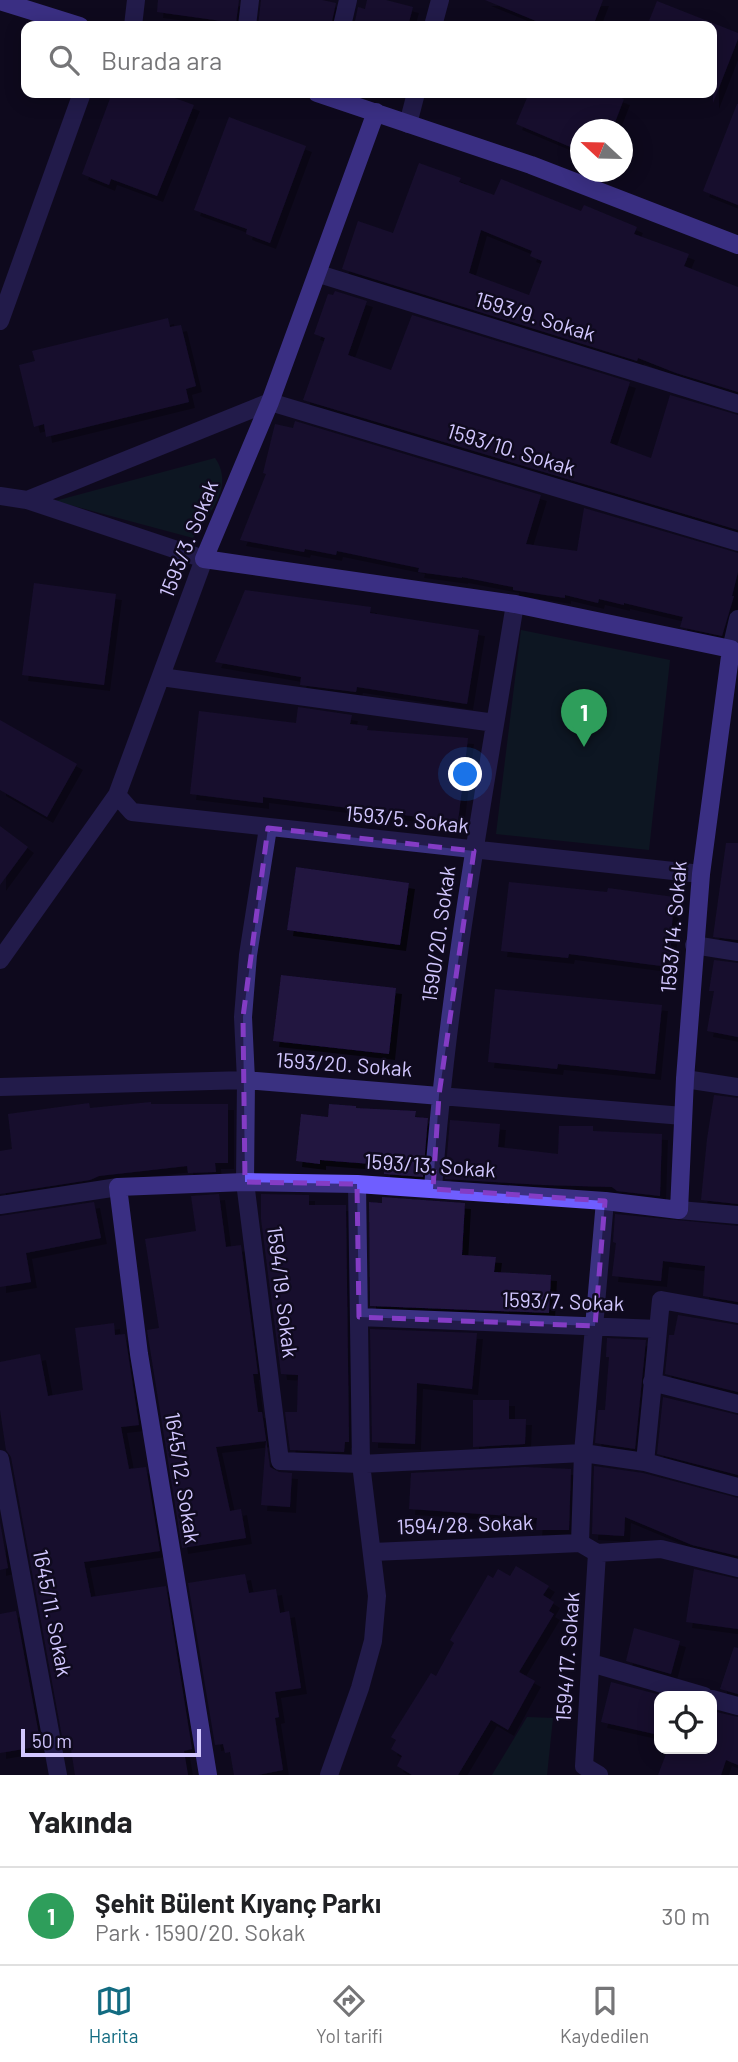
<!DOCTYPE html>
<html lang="tr">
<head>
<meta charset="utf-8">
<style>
  body { margin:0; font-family:Barlow,sans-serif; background:#f6f6f6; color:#202124 }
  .controls { position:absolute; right:21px; bottom:21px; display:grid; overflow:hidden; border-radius:14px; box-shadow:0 4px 18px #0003 }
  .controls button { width:63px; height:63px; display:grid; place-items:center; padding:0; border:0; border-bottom:2px solid #e0e0e0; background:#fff; color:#202124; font:35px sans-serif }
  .compass { position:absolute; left:570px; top:119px; width:63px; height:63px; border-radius:50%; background:#fff; box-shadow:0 4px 18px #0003; rotate:292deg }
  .scale { position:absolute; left:21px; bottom:18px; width:180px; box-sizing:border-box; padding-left:7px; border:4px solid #d2c7ff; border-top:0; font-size:19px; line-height:24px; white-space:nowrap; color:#d2c7ff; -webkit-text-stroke:5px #0f0a1e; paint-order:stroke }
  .you { position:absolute; left:466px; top:775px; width:24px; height:24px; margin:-18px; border:5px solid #fff; border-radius:50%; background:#1a73e8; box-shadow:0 0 0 10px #1a73e833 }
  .badge { display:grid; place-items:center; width:46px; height:46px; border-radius:50%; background:#126b81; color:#fff; font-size:23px; font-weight:700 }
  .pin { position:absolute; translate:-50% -58px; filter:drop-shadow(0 2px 4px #0008) }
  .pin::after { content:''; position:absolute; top:37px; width:24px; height:21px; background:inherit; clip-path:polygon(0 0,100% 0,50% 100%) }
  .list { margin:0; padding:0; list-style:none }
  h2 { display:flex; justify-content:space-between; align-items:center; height:91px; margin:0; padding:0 28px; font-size:30px }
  h2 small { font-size:23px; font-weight:400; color:#757577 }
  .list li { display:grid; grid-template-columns:46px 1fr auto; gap:21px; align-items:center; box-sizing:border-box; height:98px; padding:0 28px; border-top:2px solid #e0e0e0 }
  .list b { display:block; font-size:26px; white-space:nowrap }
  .list p { margin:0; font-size:23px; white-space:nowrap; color:#757577 }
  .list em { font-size:23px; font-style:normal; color:#757577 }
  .icon { flex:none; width:38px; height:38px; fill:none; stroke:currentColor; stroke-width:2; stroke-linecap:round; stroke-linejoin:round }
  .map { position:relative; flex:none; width:738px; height:1775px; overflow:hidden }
  .search { position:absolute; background:#fff; box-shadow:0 4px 18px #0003; left:21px; right:21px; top:21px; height:77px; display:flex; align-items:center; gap:18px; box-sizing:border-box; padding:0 24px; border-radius:14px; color:#757577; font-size:26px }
  .sheet { height:189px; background:#fff }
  nav { display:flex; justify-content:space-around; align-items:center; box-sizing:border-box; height:98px; border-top:2px solid #e0e0e0; background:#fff; font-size:19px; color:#757577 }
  nav a { display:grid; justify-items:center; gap:4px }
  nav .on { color:#126b81 }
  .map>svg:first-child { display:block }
</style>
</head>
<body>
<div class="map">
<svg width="738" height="1775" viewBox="0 0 738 1775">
  <defs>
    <filter id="shadow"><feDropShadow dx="6" dy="6" stdDeviation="0" flood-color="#0009"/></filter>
  </defs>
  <rect width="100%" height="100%" fill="#0f0a1e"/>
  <path fill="#0d2728" d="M 215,458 C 235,487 209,513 193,538 L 55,501 Z
    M 521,630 L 670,660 L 649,850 L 496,834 Z
    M 527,1717 L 553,1718 L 547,1775 L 492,1775 Z"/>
  <path fill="#211540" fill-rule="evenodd" filter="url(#shadow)" d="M 158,0 L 239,0 L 236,23 L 157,12 Z
    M 261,0 L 322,0 L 336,3 L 331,26 L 258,26 Z
    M 367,0 L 386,0 L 413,7 L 408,26 L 354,26 L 358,7 L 365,9 Z
    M 485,0 L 603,0 L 593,26 L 548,26 Z
    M 657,1 L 738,33 L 738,39 L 713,103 L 712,26 L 647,26 Z
    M 112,93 L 161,93 L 194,105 L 157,196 L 111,179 L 109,185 L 82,174 Z
    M 529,93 L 608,93 L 624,99 L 612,130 L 580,130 L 580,151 L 516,124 Z
    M 737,104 L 738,104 L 738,205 L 703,191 Z
    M 229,117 L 306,146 L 270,243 L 246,234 L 247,229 L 194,210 Z
    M 419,163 L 461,178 L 459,182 L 494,195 L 501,179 L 581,211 L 584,205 L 637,227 L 634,234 L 689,254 L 684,266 L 738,287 L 738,392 L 676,373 L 638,358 L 637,361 L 342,269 L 358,221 L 393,233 ZM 481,230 L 532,251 L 530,256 L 542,261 L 529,295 L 469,273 Z
    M 335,291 L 367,301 L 348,355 L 391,370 L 412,315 L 630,382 L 610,443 L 651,458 L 670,395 L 738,415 L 738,530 L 303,400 L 325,338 L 314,334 L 328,294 L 333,295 Z
    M 168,318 L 170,327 L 181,325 L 196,386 L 186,389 L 189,402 L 46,437 L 44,424 L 34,427 L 19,365 L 35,361 L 32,351 Z
    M 295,421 L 541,495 L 526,544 L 577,551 L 584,508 L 738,553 L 738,572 L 732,596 L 734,596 L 722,636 L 680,627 L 683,617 L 624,603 L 624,605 L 599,599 L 598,603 L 565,595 L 565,598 L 513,590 L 513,587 L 462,577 L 462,578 L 418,572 L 419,568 L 337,551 L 336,555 L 305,549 L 304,552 L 240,540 L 266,474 L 263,473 L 275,424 L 293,428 Z
    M 34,583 L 116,594 L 104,685 L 22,675 Z
    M 245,590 L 371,607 L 370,613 L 479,630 L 467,704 L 357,687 L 356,692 L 300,685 L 301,677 L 215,662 Z
    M 298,707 L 352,715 L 350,724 L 368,726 L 367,730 L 468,738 L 458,822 L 263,797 L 263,803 L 190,794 L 199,711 L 296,723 Z
    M 0,720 L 77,764 L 47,817 L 0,790 Z
    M 0,826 L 28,847 L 0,885 Z
    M 726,843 L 738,843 L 738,940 L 713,937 Z
    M 296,867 L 409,883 L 400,945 L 287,930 Z
    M 509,882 L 607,892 L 608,888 L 674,897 L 669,967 L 569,954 L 568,958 L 501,951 Z
    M 714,960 L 738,963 L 738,1037 L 707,1031 L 714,991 L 709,991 Z
    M 281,975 L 396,988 L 389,1054 L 273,1041 Z
    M 495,989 L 662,1005 L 655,1074 L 558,1064 L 557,1069 L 488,1062 Z
    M 714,1095 L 738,1098 L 738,1204 L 701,1200 L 707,1139 Z
    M 151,1102 L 151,1104 L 228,1104 L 228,1163 L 215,1163 L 216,1172 L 188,1173 L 187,1166 L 99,1176 L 90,1180 L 0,1194 L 0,1151 L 12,1149 L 8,1114 L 89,1103 L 90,1108 Z
    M 329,1104 L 356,1106 L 356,1108 L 416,1111 L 415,1117 L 428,1118 L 423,1177 L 384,1174 L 384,1165 L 320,1160 L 320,1164 L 296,1161 L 301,1114 L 328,1117 Z
    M 450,1120 L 500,1124 L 498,1147 L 558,1154 L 559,1126 L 593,1126 L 593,1131 L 662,1134 L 660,1196 L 617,1191 L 612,1187 L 544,1185 L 445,1179 Z
    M 219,1194 L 226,1247 L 241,1245 L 258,1374 L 253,1374 L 258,1412 L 262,1412 L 270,1467 L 279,1472 L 292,1473 L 290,1507 L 261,1505 L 266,1441 L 216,1447 L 230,1511 L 241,1509 L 246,1538 L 182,1548 L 147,1330 L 159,1328 L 145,1239 L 196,1231 L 191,1196 Z
    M 261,1194 L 309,1195 L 309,1205 L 346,1205 L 349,1442 L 345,1442 L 344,1452 L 290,1450 L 285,1412 L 297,1412 L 298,1375 L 281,1374 L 261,1219 Z
    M 382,1197 L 465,1203 L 462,1255 L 496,1257 L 494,1272 L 551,1275 L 549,1313 L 370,1306 L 369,1202 L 382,1203 Z
    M 94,1202 L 101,1238 L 26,1253 L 31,1282 L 0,1287 L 0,1216 Z
    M 615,1214 L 738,1226 L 738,1302 L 703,1296 L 705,1266 L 663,1261 L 661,1281 L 612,1276 L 616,1243 L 613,1242 Z
    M 678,1315 L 738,1325 L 738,1392 L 665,1374 L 669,1335 L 674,1335 Z
    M 114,1323 L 115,1335 L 125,1334 L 139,1425 L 121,1427 L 129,1469 L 146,1467 L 160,1551 L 84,1562 L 91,1597 L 166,1586 L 192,1749 L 184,1751 L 188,1775 L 75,1775 L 70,1743 L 63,1742 L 11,1457 L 6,1450 L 0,1410 L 0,1362 L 40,1354 L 48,1396 L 83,1390 L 75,1328 Z
    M 370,1329 L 477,1333 L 472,1389 L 417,1383 L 415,1444 L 372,1442 Z
    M 607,1338 L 646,1340 L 635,1449 L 595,1443 L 598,1410 L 605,1410 L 609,1357 L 606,1357 Z
    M 663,1397 L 738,1415 L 738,1475 L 657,1454 Z
    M 473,1400 L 509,1400 L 509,1419 L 526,1419 L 525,1444 L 473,1447 Z
    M 594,1466 L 643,1473 L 738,1498 L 738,1556 L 692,1545 L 625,1517 L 624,1536 L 592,1534 Z
    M 525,1467 L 571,1469 L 569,1530 L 536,1530 L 537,1518 L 409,1509 L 411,1473 Z
    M 0,1522 L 8,1568 L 0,1570 Z
    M 516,1566 L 549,1586 L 543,1595 L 554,1602 L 549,1611 L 554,1614 L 519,1672 L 535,1681 L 508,1730 L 491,1720 L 458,1775 L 412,1775 L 397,1766 L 402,1756 L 391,1749 L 396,1740 L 391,1737 L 431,1673 L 436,1676 L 454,1643 L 450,1640 L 488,1575 L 493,1578 L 498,1569 L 510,1576 Z
    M 694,1569 L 738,1579 L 738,1629 L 686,1622 Z
    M 245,1574 L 249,1593 L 276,1589 L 280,1613 L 289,1611 L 301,1688 L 275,1692 L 279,1717 L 275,1718 L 283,1770 L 258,1775 L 234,1775 L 230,1752 L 225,1753 L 223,1744 L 215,1745 L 188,1583 Z
    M 16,1611 L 41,1746 L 0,1753 L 0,1614 Z
    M 634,1628 L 680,1641 L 671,1674 L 626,1661 Z
    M 734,1647 L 738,1648 L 738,1694 L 720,1689 Z
    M 611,1682 L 664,1696 L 659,1696 L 659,1735 L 601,1722 Z
    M 712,1711 L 738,1717 L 738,1765 L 726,1760 L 721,1775 L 658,1775 L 668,1749 L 712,1749 Z"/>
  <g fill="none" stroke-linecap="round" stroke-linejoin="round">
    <path stroke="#3a3181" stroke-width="18" d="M 133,26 L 136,0
      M 247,26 L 250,0
      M 342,26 L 348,0
      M 433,26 L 440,0
      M 408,124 L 416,93
      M 319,274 L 738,404
      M 0,321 L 82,93
      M 0,496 L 27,500
      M 738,619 L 731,649 L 738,651
      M 161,677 L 495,723
      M 117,795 L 132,812 L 701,874
      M 268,828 L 248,955 L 243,1017 L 246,1080 L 245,1182 L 280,1461 L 361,1464 L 583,1453 L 645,1462 L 738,1487
      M 694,945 L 738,952
      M 0,960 L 117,795 L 204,559 L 27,500 L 270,402 L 738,542
      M 685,1079 L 738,1087
      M 0,1087 L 246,1080 L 683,1116
      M 433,1189 C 447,993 483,799 515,604
      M 0,1205 L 118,1187
      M 679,1210 L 738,1215
      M 359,1317 L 658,1329
      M 652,1382 L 738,1404
      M 0,1459 L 58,1775
      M 645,1462 L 661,1300 L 738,1314
      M 580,1543 L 583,1453 L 605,1201
      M 580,1543 L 597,1553 L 584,1766 L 599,1775
      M 373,1552 L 580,1543
      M 597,1553 L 661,1549 L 738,1568
      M 591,1663 L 704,1696
      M 712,1699 L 738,1706
      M 329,1775 L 360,1688 L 373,1641 L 377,1596 L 361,1464 L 357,1184"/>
    <path stroke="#6f5eff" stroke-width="18" d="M 0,1 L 80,26
      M 317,93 L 531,165 L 738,245
      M 208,1775 L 139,1354 L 118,1187 L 245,1182 L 357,1184 L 605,1201 L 679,1210 L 685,1079 L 701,874 L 731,649 L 515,604 L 204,559 L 270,402 L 376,112"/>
  </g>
  <path d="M0 0H738V1775H0ZM 268,828 L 474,851 L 439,1095 L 433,1189 L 605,1201 L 595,1326 L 359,1317 L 357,1184 L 245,1182 L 243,1017 Z" fill="#0f0a1e" fill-opacity=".55" fill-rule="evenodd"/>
  <path fill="none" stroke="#843cc5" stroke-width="5" stroke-dasharray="14 9" stroke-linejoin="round" d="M 268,828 L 474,851 L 439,1095 L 433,1189 L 605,1201 L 595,1326 L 359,1317 L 357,1184 L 245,1182 L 243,1017 Z"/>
  <g text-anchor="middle" stroke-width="5" stroke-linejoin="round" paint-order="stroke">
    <g font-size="21" fill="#d2c7ff" stroke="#0f0a1e">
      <text transform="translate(535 317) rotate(17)" y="7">1593/9. Sokak</text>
      <text transform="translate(511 450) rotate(17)" y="7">1593/10. Sokak</text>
      <text transform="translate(189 539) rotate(-68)" y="7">1593/3. Sokak</text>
      <text transform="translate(407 820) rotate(6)" y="7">1593/5. Sokak</text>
      <text transform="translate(674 927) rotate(-85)" y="7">1593/14. Sokak</text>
      <text transform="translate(439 934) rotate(-82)" y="7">1590/20. Sokak</text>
      <text transform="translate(344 1065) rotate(4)" y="7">1593/20. Sokak</text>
      <text transform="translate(430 1166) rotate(4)" y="7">1593/13. Sokak</text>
      <text transform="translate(282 1292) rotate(83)" y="7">1594/19. Sokak</text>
      <text transform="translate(563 1302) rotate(2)" y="7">1593/7. Sokak</text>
      <text transform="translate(182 1478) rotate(81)" y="7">1645/12. Sokak</text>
      <text transform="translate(465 1525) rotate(-2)" y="7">1594/28. Sokak</text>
      <text transform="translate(52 1613) rotate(79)" y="7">1645/11. Sokak</text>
      <text transform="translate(568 1657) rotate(-86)" y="7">1594/17. Sokak</text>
    </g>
  </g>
</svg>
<div class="controls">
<button><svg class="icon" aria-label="locate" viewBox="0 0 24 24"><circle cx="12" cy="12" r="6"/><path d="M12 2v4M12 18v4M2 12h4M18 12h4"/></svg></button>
</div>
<svg class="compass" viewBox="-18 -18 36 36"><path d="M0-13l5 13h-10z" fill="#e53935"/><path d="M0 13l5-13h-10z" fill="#757577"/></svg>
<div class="scale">50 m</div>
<div class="you"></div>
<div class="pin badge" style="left:584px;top:747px;background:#2e9e5b">1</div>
<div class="search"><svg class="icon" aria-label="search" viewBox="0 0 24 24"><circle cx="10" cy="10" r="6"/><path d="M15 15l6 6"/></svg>Burada ara</div>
</div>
<section class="sheet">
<h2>Yakında<small></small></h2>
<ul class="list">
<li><span class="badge" style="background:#2e9e5b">1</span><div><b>Şehit Bülent Kıyanç Parkı</b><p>Park · 1590/20. Sokak</p></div><em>30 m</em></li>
</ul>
</section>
<nav>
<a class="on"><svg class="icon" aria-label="map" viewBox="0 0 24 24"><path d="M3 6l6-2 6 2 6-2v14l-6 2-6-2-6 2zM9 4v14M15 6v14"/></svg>Harita</a>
<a><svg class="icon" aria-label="directions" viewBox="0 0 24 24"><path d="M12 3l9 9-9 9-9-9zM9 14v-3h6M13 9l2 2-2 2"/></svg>Yol tarifi</a>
<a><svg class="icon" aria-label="saved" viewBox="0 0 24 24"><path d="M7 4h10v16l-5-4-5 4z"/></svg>Kaydedilen</a>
</nav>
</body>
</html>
